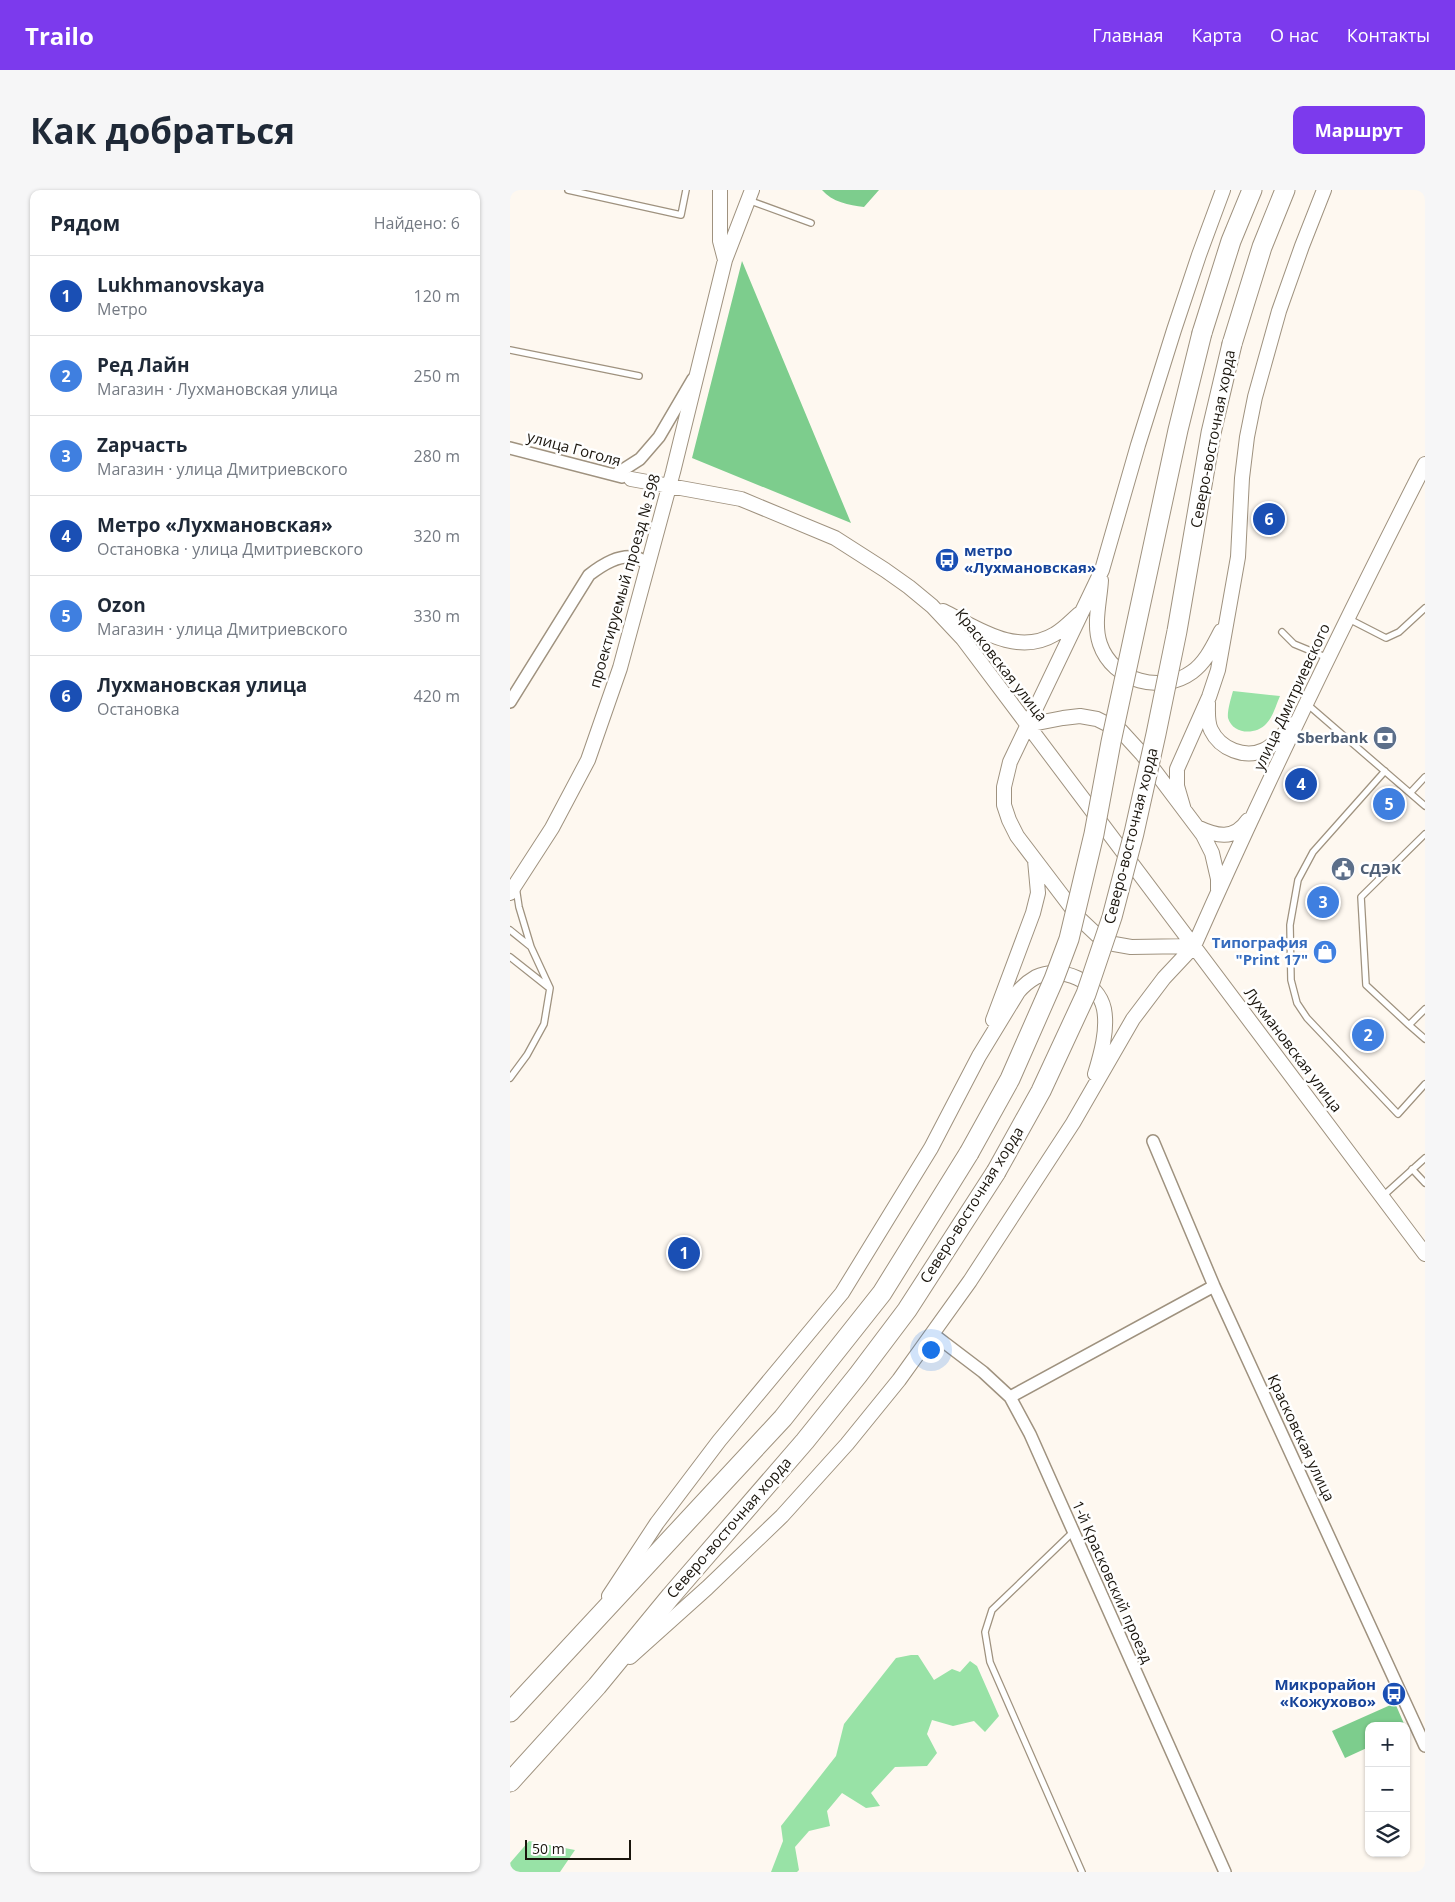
<!DOCTYPE html>
<html lang="ru">
<head>
<meta charset="utf-8">
<style>
  body { margin:0; font-family:"Open Sans",sans-serif; background:#f6f6f7; color:#1f2937 }
  .controls { position:absolute; right:15px; bottom:15px; display:grid; overflow:hidden; border-radius:10px; box-shadow:0 1px 4px #0004 }
  .controls button { width:45px; height:45px; display:grid; place-items:center; padding:0; border:0; border-bottom:1px solid #e0e1e3; background:#fff; color:#1f2937; font:25px sans-serif }
  .scale { position:absolute; left:15px; bottom:12px; width:106px; box-sizing:border-box; padding-left:5px; border:2px solid #1a150d; border-top:0; font-size:14px; line-height:18px; white-space:nowrap; color:#1a150d; -webkit-text-stroke:4px #fff; paint-order:stroke }
  .you { position:absolute; left:420px; top:1159px; width:18px; height:18px; margin:-12px; border:4px solid #fff; border-radius:50%; background:#1a73e8; box-shadow:0 0 0 8px #1a73e833 }
  .badge { display:grid; place-items:center; width:32px; height:32px; border-radius:50%; background:#7c3aed; color:#fff; font-size:16px; font-weight:700 }
  .pin { position:absolute; translate:-50% -50%; border:2px solid #fff; box-shadow:0 1px 5px #0006 }
  .list { margin:0; padding:0; list-style:none }
  h2 { display:flex; justify-content:space-between; align-items:center; height:65px; margin:0; padding:0 20px; font-size:21px }
  h2 small { font-size:16px; font-weight:400; color:#747a83 }
  .list li { display:grid; grid-template-columns:32px 1fr auto; gap:15px; align-items:center; box-sizing:border-box; height:80px; padding:0 20px; border-top:1px solid #e0e1e3 }
  .list b { display:block; font-size:19px; white-space:nowrap }
  .list p { margin:0; font-size:16px; white-space:nowrap; color:#747a83 }
  .list em { font-size:16px; font-style:normal; color:#747a83 }
  .icon { flex:none; width:28px; height:28px; fill:none; stroke:currentColor; stroke-width:2; stroke-linecap:round; stroke-linejoin:round }
  .map { position:relative; flex:none; width:915px; height:1682px; overflow:hidden; border-radius:10px }
  header { display:flex; align-items:center; gap:30px; box-sizing:border-box; height:70px; padding:0 25px; background:#7c3aed; color:#fff }
  header strong { font-size:24px }
  nav { display:flex; gap:28px; margin-inline-start:auto; font-size:18px }
  .intro { display:flex; align-items:center; justify-content:space-between; box-sizing:border-box; height:120px; padding:0 30px }
  h1 { margin:0; font-size:35px }
  .button { padding:12px 22px; border-radius:10px; background:#7c3aed; color:#fff; font-size:18px; font-weight:700 }
  main { display:flex; gap:30px; padding:0 30px }
  aside { flex:1; background:#fff; border-radius:10px; box-shadow:0 1px 4px #0004 }
  .map>svg:first-child { display:block }
</style>
</head>
<body>
<header>
<strong>Trailo</strong>
<nav><a>Главная</a><a>Карта</a><a>О нас</a><a>Контакты</a></nav>
</header>
<div class="intro"><h1>Как добраться</h1><a class="button">Маршрут</a></div>
<main>
<aside>
<h2>Рядом<small>Найдено: 6</small></h2>
<ul class="list">
<li><span class="badge" style="background:#1a4fb4">1</span><div><b>Lukhmanovskaya</b><p>Метро</p></div><em>120 m</em></li>
<li><span class="badge" style="background:#3f7fe0">2</span><div><b>Ред Лайн</b><p>Магазин · Лухмановская улица</p></div><em>250 m</em></li>
<li><span class="badge" style="background:#3f7fe0">3</span><div><b>Zapчасть</b><p>Магазин · улица Дмитриевского</p></div><em>280 m</em></li>
<li><span class="badge" style="background:#1a4fb4">4</span><div><b>Метро «Лухмановская»</b><p>Остановка · улица Дмитриевского</p></div><em>320 m</em></li>
<li><span class="badge" style="background:#3f7fe0">5</span><div><b>Ozon</b><p>Магазин · улица Дмитриевского</p></div><em>330 m</em></li>
<li><span class="badge" style="background:#1a4fb4">6</span><div><b>Лухмановская улица</b><p>Остановка</p></div><em>420 m</em></li>
</ul>
</aside>
<div class="map">
<svg width="915" height="1682" viewBox="0 0 915 1682">
  <rect width="100%" height="100%" fill="#fef8f0"/>
  <path fill="#98e2a6" d="M 723,501 L 770,506 C 766,515 763,527 756,534 C 746,545 723,545 718,528 C 717,521 721,508 723,501 Z
    M 401,1465 L 408,1465 L 424,1490 L 442,1479 L 450,1482 L 460,1471 L 467,1476 L 489,1526 L 475,1542 L 464,1531 L 443,1536 L 422,1530 L 417,1544 L 427,1563 L 417,1576 L 385,1577 L 361,1603 L 370,1616 L 356,1618 L 332,1603 L 317,1621 L 320,1636 L 299,1641 L 285,1657 L 289,1680 L 287,1682 L 261,1682 L 273,1651 L 271,1636 L 326,1566 L 334,1534 L 386,1468 Z
    M 19,1651 L 65,1660 L 50,1682 L 0,1682 L 0,1673 Z"/>
  <path fill="#7dcd8d" d="M 312,0 L 369,0 L 354,17 C 339,15 322,12 312,0 Z
    M 232,71 L 341,333 L 182,268 Z
    M 885,1513 L 895,1536 L 859,1536 L 859,1557 L 835,1568 L 822,1541 Z"/>
  <g fill="none" stroke-linecap="round" stroke-linejoin="round">
    <g stroke="#9f927f" stroke-width="8">
      <path id="service" d="M 58,0 L 171,25 L 176,0
        M 238,10 L 301,33
        M 0,160 L 129,186
        M 837,428 L 876,448 L 889,442 L 915,418
        M 772,442 L 784,454 L 818,468
        M 797,514 L 915,616
        M 875,581 L 803,662 L 788,690 L 780,735 L 781,790 L 787,813 L 797,828 L 888,924 L 915,894
        M 901,602 L 915,587
        M 915,644 L 851,707 L 856,795 L 899,835 L 915,819
        M 0,740 L 21,757
        M 0,767 L 38,797
        M 899,835 L 915,849
        M 0,888 L 17,865 L 34,834 L 40,798 L 21,757 L 9,717 L 6,697
        M 902,979 L 915,993
        M 873,1006 L 915,968
        M 563,1342 L 482,1420 L 475,1442 L 480,1472 L 572,1682"/>
    </g>
    <g stroke="#9f927f" stroke-width="14">
      <path id="minor" d="M 0,258 L 112,287
        M 105,285 L 130,269 L 149,247 L 183,189
        M 0,512 L 79,385 C 92,375 110,363 128,368 C 131,369 135,373 138,375
        M 643,951 L 704,1096 L 915,1556
        M 423,1144 L 473,1182 L 500,1207 L 520,1244 L 715,1682
        M 500,1207 L 704,1096"/>
    </g>
    <g stroke="#9f927f" stroke-width="16">
      <path id="tertiary" d="M 210,0 L 210,51 L 215,70
        M 121,289 L 231,309 L 325,348 L 375,380 L 399,397 L 422,416 L 453,449 L 915,1064
        M 591,390 C 590,410 583,434 590,454 C 603,492 652,504 682,482 C 696,472 703,456 711,441
        M 433,421 C 467,438 507,467 545,444 C 554,439 561,431 569,424
        M 698,513 C 698,522 697,532 701,540 C 710,559 735,569 754,560 C 766,554 774,543 783,534
        M 517,535 L 553,528 L 570,526 L 587,529 L 611,541 L 632,564 L 693,645 L 702,663 L 708,689 L 708,700
        M 674,620 L 667,596 L 667,579 L 699,507 L 708,480 L 728,367 L 732,288 L 737,247 L 745,207 L 769,121 L 792,56 L 814,0
        M 687,637 C 706,646 724,651 738,630
        M 0,703 L 42,638 L 78,570 L 110,478 L 163,282 L 215,70 L 242,0
        M 684,756 L 621,757 L 604,754 L 587,745 L 570,729 L 507,646 L 499,630 L 494,615 L 494,597 L 500,572 L 592,380 L 628,255 L 664,140 L 689,65 L 713,0
        M 483,830 L 523,723 L 528,703 L 525,670
        M 99,1406 L 147,1333 L 209,1251 L 332,1103 L 421,958 L 469,866 L 508,802 C 513,796 519,791 526,787 C 551,775 588,791 594,819 C 598,840 591,864 585,884
        M 120,1467 L 197,1398 L 272,1326 L 337,1254 L 389,1190 L 460,1091 L 563,933 L 623,829 L 654,788 L 684,756 C 756,593 834,433 915,274"/>
    </g>
    <g stroke="#9f927f" stroke-width="21">
      <path id="trunk" d="M 692,143 L 721,51 L 742,0
        M 722,154 L 752,57 L 775,0
        M 0,1522 L 273,1228 L 372,1103 L 459,963
        M 0,1592 L 87,1496 L 161,1406 L 295,1251 L 348,1185 L 397,1120 L 486,982"/>
    </g>
    <use href="#service" stroke="#fff" stroke-width="5.5"/>
    <use href="#minor" stroke="#fff" stroke-width="11"/>
    <use href="#tertiary" stroke="#fff" stroke-width="14"/>
    <use href="#trunk" stroke="#fff" stroke-width="19"/>
    <g stroke="#9f927f" stroke-width="21" stroke-linecap="butt">
      <path id="trunk-bridge" d="M 459,963 L 500,889 L 544,789 L 559,749 L 584,644 L 601,552 L 668,240 L 692,143
        M 486,982 L 531,901 L 576,804 L 602,727 L 624,643 L 646,544 L 667,441 L 701,243 L 722,154"/>
    </g>
    <use href="#trunk-bridge" stroke="#fff" stroke-width="19"/>
  </g>
  <defs>
    <g id="bus-disc" transform="scale(1.25)"><circle r="9.5" fill="#1a4fb4" stroke="#fff"/><path d="M-5-6H5V4H4V6H2V4H-2V6H-4V4H-5ZM-3.5-4V0h7V-4ZM-3.5 1.2v1.5H-2V1.2ZM2 1.2v1.5H3.5V1.2Z" fill="#fff"/></g>
    <g id="bank-disc" transform="scale(1.25)"><circle r="9.5" fill="#5c6f8a" stroke="#fff"/><path d="M-6-4H6V4H-6ZM0-2.3a2.3 2.3 0 1 0 0 4.6a2.3 2.3 0 1 0 0-4.6Z" fill="#fff"/></g>
    <g id="civic-disc" transform="scale(1.25)"><circle r="9.5" fill="#5c6f8a" stroke="#fff"/><path d="M-.6-6.5H3V-4.5H.6V-3L4-1V1h2V6H-6V1h2V-1L-.6-3ZM-1.2 2.5V6h2.4V2.5Z" fill="#fff"/></g>
    <g id="shop-disc" transform="scale(1.25)"><circle r="9.5" fill="#3f7fe0" stroke="#fff"/><path d="M-5-2.5h2.3a2.7 3.5 0 0 1 5.4 0H5L5.5 6h-11ZM-1.5-2.5h3a1.5 2.3 0 0 0-3 0Z" fill="#fff"/></g>
  </defs>
  <g fill-rule="evenodd">
    <use href="#bus-disc" x="437" y="370"/>
    <use href="#bank-disc" x="875" y="548"/>
    <use href="#civic-disc" x="833" y="679"/>
    <use href="#shop-disc" x="815" y="762"/>
    <use href="#bus-disc" x="884" y="1504"/>
  </g>
  <g text-anchor="middle" stroke-width="5" stroke-linejoin="round" paint-order="stroke">
    <g font-size="15" fill="#1a150d" stroke="#fff">
      <text transform="translate(703 249) rotate(-79)" y="5">Северо-восточная хорда</text>
      <text transform="translate(64 259) rotate(15)" y="5">улица Гоголя</text>
      <text transform="translate(115 391) rotate(-74)" y="5">проектируемый проезд № 598</text>
      <text transform="translate(491 475) rotate(52)" y="5">Красковская улица</text>
      <text transform="translate(782 507) rotate(-65)" y="5">улица Дмитриевского</text>
      <text transform="translate(621 646) rotate(-76)" y="5">Северо-восточная хорда</text>
      <text transform="translate(783 860) rotate(53)" y="5">Лухмановская улица</text>
      <text transform="translate(462 1015) rotate(-58)" y="5">Северо-восточная хорда</text>
      <text transform="translate(791 1248) rotate(65)" y="5">Красковская улица</text>
      <text transform="translate(219 1338) rotate(-49)" y="5">Северо-восточная хорда</text>
      <text transform="translate(602 1392) rotate(66)" y="5">1-й Красковский проезд</text>
    </g>
    <g font-size="15" font-weight="bold" fill="#164399" stroke="#fff" text-anchor="start">
      <text x="454" y="366">метро<tspan x="454" dy="17">«Лухмановская»</tspan></text>
      <text x="866" y="1500" text-anchor="end">Микрорайон<tspan x="866" dy="17">«Кожухово»</tspan></text>
    </g>
    <g font-size="15" font-weight="bold" fill="#4e5e75" stroke="#fff" text-anchor="end">
      <text x="858" y="553">Sberbank</text>
      <text x="850" y="684" text-anchor="start">СДЭК</text>
    </g>
    <g font-size="15" font-weight="bold" fill="#366cbe" stroke="#fff" text-anchor="end">
      <text x="798" y="758">Типография<tspan x="798" dy="17">"Print 17"</tspan></text>
    </g>
  </g>
</svg>
<div class="controls">
<button>+</button>
<button>−</button>
<button><svg class="icon" aria-label="layers" viewBox="0 0 24 24"><path d="M12 4l9 5-9 5-9-5zM3 14l9 5 9-5"/></svg></button>
</div>
<div class="scale">50 m</div>
<div class="you"></div>
<div class="pin badge" style="left:174px;top:1063px;background:#1a4fb4">1</div>
<div class="pin badge" style="left:858px;top:845px;background:#3f7fe0">2</div>
<div class="pin badge" style="left:813px;top:712px;background:#3f7fe0">3</div>
<div class="pin badge" style="left:791px;top:594px;background:#1a4fb4">4</div>
<div class="pin badge" style="left:879px;top:614px;background:#3f7fe0">5</div>
<div class="pin badge" style="left:759px;top:329px;background:#1a4fb4">6</div>
</div>
</main>
</body>
</html>
